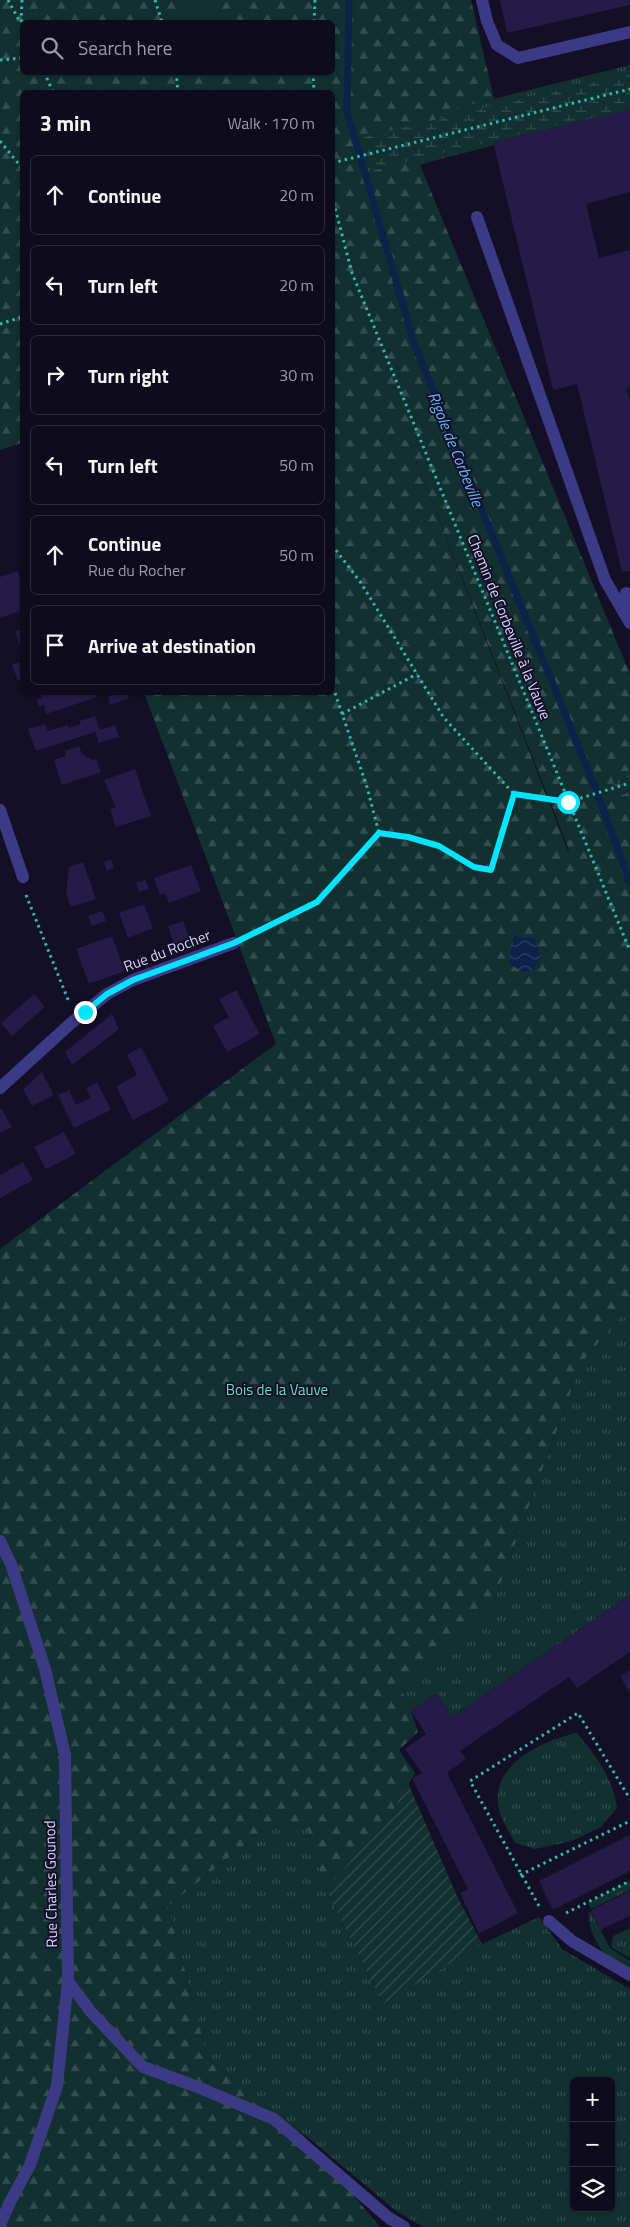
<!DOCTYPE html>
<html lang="en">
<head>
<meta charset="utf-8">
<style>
  body { margin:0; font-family:"Titillium Web",sans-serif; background:#1c1929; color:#f1f3f6 }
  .controls { position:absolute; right:15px; bottom:15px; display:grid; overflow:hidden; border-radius:8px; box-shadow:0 1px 4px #0004 }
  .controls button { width:45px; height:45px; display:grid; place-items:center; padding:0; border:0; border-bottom:1px solid #2e2b3b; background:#0e0b1c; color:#f1f3f6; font:25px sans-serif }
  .stop { position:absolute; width:15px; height:15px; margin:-11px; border:4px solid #00e5ff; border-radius:50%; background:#fff }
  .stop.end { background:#00e5ff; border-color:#fff; box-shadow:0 1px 5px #0008 }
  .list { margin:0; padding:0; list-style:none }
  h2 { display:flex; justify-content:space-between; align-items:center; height:65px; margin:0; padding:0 20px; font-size:21px }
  h2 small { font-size:16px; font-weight:400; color:#9b9ba3 }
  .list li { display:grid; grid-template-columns:32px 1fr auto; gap:15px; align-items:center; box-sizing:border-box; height:80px; margin:0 10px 10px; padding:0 10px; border:1px solid #2e2b3b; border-radius:8px }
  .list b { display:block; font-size:19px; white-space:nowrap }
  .list p { margin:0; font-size:16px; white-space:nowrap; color:#9b9ba3 }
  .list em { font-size:16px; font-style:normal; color:#9b9ba3 }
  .icon { flex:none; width:28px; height:28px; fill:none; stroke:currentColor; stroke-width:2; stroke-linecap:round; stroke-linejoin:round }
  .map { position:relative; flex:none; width:630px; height:2227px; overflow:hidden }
  .search { position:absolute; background:#0e0b1c; box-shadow:0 1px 4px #0004; left:20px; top:20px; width:315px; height:55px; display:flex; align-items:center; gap:12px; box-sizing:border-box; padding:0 18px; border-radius:8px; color:#9b9ba3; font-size:19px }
  .panel { position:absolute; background:#0e0b1c; box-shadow:0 1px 4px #0004; left:20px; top:90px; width:315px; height:605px; border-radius:8px }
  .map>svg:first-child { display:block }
</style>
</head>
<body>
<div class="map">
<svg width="630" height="2227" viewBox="0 0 630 2227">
  <defs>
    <pattern id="grass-tufts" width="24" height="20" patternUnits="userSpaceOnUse" patternTransform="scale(1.25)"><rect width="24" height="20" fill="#12302f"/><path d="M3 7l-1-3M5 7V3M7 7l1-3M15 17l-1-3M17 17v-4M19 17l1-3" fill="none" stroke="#344d4e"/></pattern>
    <pattern id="forest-firs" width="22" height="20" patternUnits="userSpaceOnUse" patternTransform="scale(1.25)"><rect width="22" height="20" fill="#12302f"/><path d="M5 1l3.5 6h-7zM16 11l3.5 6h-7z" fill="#344d4e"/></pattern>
    <pattern id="wetland-marsh" width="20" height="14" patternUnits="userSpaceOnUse" patternTransform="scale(1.25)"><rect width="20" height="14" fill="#12302f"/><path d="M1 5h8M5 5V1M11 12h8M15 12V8" fill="none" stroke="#344d4e"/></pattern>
    <pattern id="garden-furrows" width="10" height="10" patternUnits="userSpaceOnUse" patternTransform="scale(1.25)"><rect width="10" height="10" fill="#12302f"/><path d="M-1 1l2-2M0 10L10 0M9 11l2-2" fill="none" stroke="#344d4e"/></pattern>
    <pattern id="water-waves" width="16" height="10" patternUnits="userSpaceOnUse" patternTransform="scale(1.25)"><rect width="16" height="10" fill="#0c2248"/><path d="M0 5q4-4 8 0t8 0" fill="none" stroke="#2f4163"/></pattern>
  </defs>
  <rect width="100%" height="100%" fill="#130f26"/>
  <path fill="url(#grass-tufts)" fill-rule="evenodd" d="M 630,65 L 630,111 L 444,158 L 437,113 Z
    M 630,1306 L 630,1595 L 452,1717 L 437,1693 L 411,1711 L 398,1686 L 492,1606 L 582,1362 Z
    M 577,1733 C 595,1754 614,1780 617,1808 L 601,1827 L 572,1841 L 535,1849 L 515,1843 C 510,1832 499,1817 498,1804 C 492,1764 545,1739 577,1733 Z
    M 306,1825 L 326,1890 L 383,2004 L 482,1944 L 539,1917 L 562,1949 L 630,1989 L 630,2227 L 423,2227 L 395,2210 L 299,2130 L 208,2059 L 168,1906 L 267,1827 ZM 574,2081 L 611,2081 L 611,2208 L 574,2208 Z
    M 630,1880 L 630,1890 L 591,1909 L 588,1903 Z
    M 591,1912 L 610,1948 L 630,1961 L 630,1972 C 623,1968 615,1965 610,1960 C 599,1949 587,1928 589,1913 Z
    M 630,1928 L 630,1958 L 611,1947 L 613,1936 Z"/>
  <path fill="url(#forest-firs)" fill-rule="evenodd" d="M 0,0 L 471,0 L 494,99 L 437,113 L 444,158 L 420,165 L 630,674 L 630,1306 L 582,1362 L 492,1606 L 399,1686 L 411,1711 L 418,1732 L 399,1750 L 415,1773 L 393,1811 L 326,1890 L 306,1825 L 267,1827 L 168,1906 L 208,2059 L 299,2130 L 380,2227 L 0,2227 L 0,1249 L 276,1044 L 144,693 L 332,692 L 332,92 L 22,92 L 22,443 L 0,450 ZM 22,22 L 332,22 L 332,72 L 22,72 ZM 394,404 L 569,850 L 568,851 Z"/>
  <path fill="url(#wetland-marsh)" d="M 630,73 L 630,107 L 367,172 L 358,138 Z
    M 630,772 L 630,793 L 617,796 L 612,777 Z"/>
  <path fill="#12302f" d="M 175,0 L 216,0 L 222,20 L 221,22 L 178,22 Z"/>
  <path fill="url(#garden-furrows)" d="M 408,1783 L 457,1896 L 482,1944 L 383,2004 L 326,1890 L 393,1811 Z"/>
  <path fill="url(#water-waves)" d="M 514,936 L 535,939 L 541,958 L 533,970 L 522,972 L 509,963 Z"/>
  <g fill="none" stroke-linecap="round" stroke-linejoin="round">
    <path stroke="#0c2248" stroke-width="7" d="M 349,0 L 347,111 L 414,343 L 596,790 L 630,882"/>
  </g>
  <path fill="#241b47" d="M 500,0 L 630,0 L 630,5 L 507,33 Z
    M 630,109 L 630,192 L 586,204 L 599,258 L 630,250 L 630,388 L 627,388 L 630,400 L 630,571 L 622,572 L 577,384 L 553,390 L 493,142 Z
    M 18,571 L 22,585 L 22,610 L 0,618 L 0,577 Z
    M 22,629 L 22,653 L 15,631 Z
    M 22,661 L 22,679 L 18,681 L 12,665 Z
    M 39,692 L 95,692 L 97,697 L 46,714 L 44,705 L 39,707 L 37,700 L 42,698 Z
    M 121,692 L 127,692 L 129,698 L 110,705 L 108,697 Z
    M 95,716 L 100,730 L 115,725 L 119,737 L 99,743 L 95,732 L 36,751 L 28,729 L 45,724 L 48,731 L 68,725 L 69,728 L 80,724 L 80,721 Z
    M 79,746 L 82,754 L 93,760 L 96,759 L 101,772 L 62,785 L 54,760 L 66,756 L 65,751 Z
    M 135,769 L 151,816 L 116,827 L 110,809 L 116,808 L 104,780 Z
    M 111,859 L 114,868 L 107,871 L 104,862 Z
    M 83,862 L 96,899 L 71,907 L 66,894 L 69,867 Z
    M 191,865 L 201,891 L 169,903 L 165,893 L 160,895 L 154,878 Z
    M 145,880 L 149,889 L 139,892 L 136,883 Z
    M 144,904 L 153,928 L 128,938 L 119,913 Z
    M 102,911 L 106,921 L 92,926 L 88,916 Z
    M 183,921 L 192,944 L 176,950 L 168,926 Z
    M 112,936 L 125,971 L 89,984 L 76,949 Z
    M 236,990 L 260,1034 L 227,1052 L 213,1026 L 229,1017 L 219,999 Z
    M 34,994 L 45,1007 L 12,1036 L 1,1023 Z
    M 112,1014 L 119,1029 L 72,1065 L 65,1052 Z
    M 141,1047 L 169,1101 L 133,1120 L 116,1086 L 137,1075 L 127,1055 Z
    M 42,1072 L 54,1095 L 32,1106 L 23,1089 Z
    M 97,1082 L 111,1110 L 74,1128 L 58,1095 L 69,1090 L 76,1105 L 91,1098 L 86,1088 Z
    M 1,1108 L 12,1127 L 0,1133 L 0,1109 Z
    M 64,1132 L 76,1154 L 46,1169 L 34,1147 Z
    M 23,1162 L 33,1180 L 0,1198 L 0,1175 Z
    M 630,1595 L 630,1652 L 577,1688 L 569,1677 L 460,1751 L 466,1759 L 447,1773 L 518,1913 L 479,1934 L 460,1893 L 468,1889 L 412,1778 L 422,1773 L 405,1749 L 426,1734 L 411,1711 L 437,1693 L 452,1717 Z
    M 630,1670 L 630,1693 L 620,1676 Z
    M 630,1835 L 630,1871 L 553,1910 L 539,1881 Z
    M 630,1891 L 630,1916 L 600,1930 L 591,1910 Z"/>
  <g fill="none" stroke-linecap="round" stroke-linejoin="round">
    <path stroke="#2fb8b0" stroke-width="3" stroke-dasharray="2.5 4" stroke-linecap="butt" d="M 8,0 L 20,22
      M 22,0 L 21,23 L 22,26
      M 155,0 L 162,22
      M 314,22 L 315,0
      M 0,60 L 22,58
      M 44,72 L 53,92
      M 176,72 L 178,92
      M 313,72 L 314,92
      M 0,141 L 22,168
      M 332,163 L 630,89
      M 332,196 L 352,273 L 630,951
      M 0,324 L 22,317
      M 332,545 L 361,583 L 444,718 L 514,794 L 568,802 L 630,783
      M 342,714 L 417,674
      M 379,833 L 408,837 L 439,845 L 474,867 L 491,870 L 514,794
      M 26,895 L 69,1002
      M 250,935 L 317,903 L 379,833 L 367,787 L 332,684
      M 520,1875 L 630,1821
      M 539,1906 L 470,1781 L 578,1713 L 630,1799
      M 566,1913 L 630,1881"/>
    <path stroke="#3d3a85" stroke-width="12" d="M 482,0 L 487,21 L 497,45 L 518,58 L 630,32
      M 477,217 L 605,580 L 630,623
      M 626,593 L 630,612
      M 549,1921 L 572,1941 L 630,1975"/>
    <path stroke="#3d3a85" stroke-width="12" d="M 0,810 L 23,877
      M 0,1088 L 70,1024 L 107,994 L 133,980 L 234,943
      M 0,1541 L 11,1564 L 45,1669 L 65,1755 L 68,1981 L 57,2086 L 30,2165 L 10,2202 L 0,2225
      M 68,1981 L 91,2012 L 143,2067 L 195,2086 L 274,2119 L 389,2218 L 404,2227"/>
  </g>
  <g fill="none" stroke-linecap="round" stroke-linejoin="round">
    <path stroke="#00e5ff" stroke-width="6" d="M 85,1012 L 107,994 L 133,980 L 234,943 L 317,902 L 379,833 L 408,837 L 439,846 L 474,867 L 491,870 L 514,794 L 568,802"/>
  </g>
  <g text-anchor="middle" stroke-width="4" stroke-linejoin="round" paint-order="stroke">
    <g font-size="15" fill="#d9d4ff" stroke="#130f26">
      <text transform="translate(509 627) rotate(68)" y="5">Chemin de Corbeville à la Vauve</text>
      <text transform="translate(167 951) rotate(-21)" y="5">Rue du Rocher</text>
      <text transform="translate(51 1884) rotate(-91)" y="5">Rue Charles Gounod</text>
    </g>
    <g font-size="15" fill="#5fe0c0" stroke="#130f26">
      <text x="277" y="1395">Bois de la Vauve</text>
    </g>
    <g font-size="16" font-style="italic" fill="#62b6ff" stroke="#130f26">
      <text transform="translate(456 449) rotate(68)" y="6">Rigole de Corbeville</text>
    </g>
  </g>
</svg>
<div class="controls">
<button>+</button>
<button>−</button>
<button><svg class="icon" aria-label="layers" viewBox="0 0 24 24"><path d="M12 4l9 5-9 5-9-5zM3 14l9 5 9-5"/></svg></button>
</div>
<div class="stop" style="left:568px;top:802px"></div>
<div class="stop end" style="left:85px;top:1012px"></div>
<div class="search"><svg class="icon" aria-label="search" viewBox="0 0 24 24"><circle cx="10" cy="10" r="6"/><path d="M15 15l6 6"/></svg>Search here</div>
<section class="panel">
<h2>3 min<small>Walk · 170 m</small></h2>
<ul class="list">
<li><svg class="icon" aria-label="ahead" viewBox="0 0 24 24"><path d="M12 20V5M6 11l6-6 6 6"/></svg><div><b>Continue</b></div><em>20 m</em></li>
<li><svg class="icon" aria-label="left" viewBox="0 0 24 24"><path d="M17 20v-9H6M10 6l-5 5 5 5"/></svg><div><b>Turn left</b></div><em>20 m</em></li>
<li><svg class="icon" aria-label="right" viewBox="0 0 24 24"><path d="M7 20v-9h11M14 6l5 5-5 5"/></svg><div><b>Turn right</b></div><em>30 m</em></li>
<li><svg class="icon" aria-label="left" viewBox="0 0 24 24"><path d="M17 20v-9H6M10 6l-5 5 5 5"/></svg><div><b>Turn left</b></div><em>50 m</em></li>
<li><svg class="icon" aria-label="ahead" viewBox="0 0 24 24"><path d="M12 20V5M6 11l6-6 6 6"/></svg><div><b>Continue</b><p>Rue du Rocher</p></div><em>50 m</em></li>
<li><svg class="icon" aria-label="arrive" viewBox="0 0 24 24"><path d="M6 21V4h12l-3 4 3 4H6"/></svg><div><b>Arrive at destination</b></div></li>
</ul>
</section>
</div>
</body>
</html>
